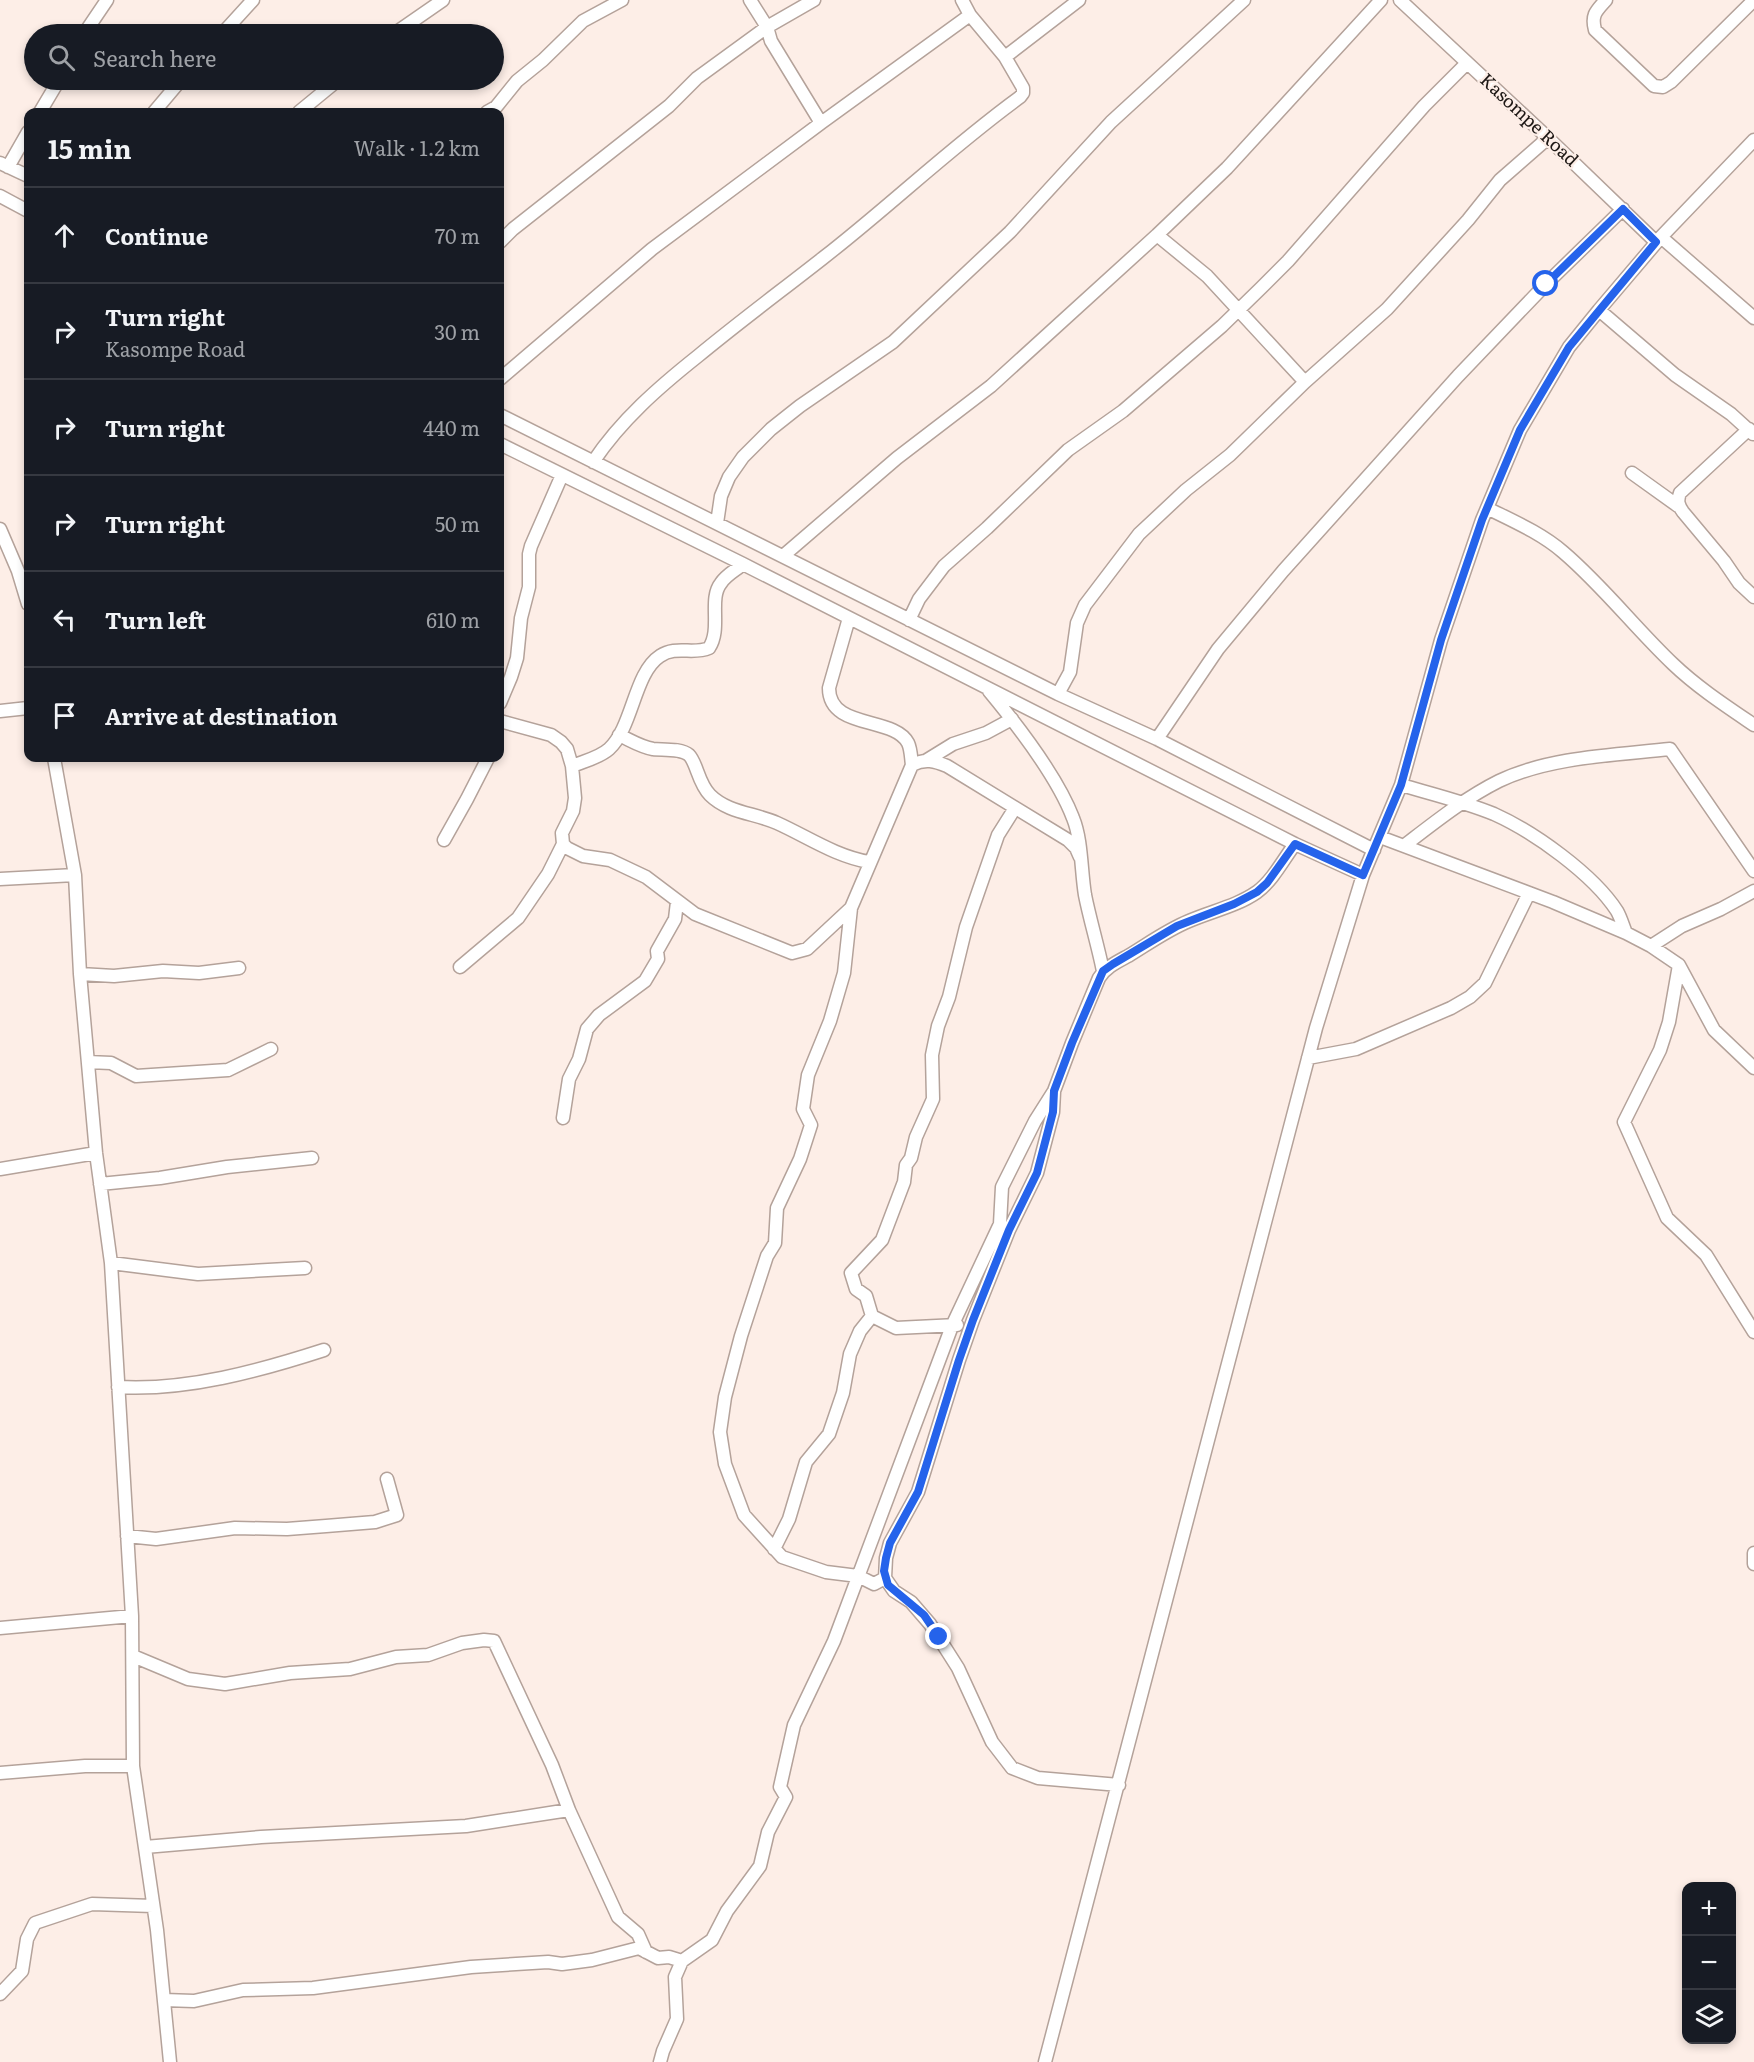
<!DOCTYPE html>
<html lang="en">
<head>
<meta charset="utf-8">
<style>
  body { margin:0; font-family:Literata,serif; background:#242831; color:#f1f3f6 }
  .controls { position:absolute; right:18px; bottom:18px; display:grid; overflow:hidden; border-radius:12px; box-shadow:0 3px 9px #0003 }
  .controls button { width:54px; height:54px; display:grid; place-items:center; padding:0; border:0; border-bottom:2px solid #363941; background:#171b24; color:#f1f3f6; font:30px sans-serif }
  .stop { position:absolute; width:18px; height:18px; margin:-14px; border:4px solid #2563eb; border-radius:50%; background:#fff }
  .stop.end { background:#2563eb; border-color:#fff; box-shadow:0 2px 6px #0008 }
  .list { margin:0; padding:0; list-style:none }
  h2 { display:flex; justify-content:space-between; align-items:center; height:78px; margin:0; padding:0 24px; font-size:26px }
  h2 small { font-size:20px; font-weight:400; color:#9ea1a6 }
  .list li { display:grid; grid-template-columns:39px 1fr auto; gap:18px; align-items:center; box-sizing:border-box; height:96px; padding:0 24px; border-top:2px solid #363941 }
  .list b { display:block; font-size:22px; white-space:nowrap }
  .list p { margin:0; font-size:20px; white-space:nowrap; color:#9ea1a6 }
  .list em { font-size:20px; font-style:normal; color:#9ea1a6 }
  .icon { flex:none; width:33px; height:33px; fill:none; stroke:currentColor; stroke-width:2; stroke-linecap:round; stroke-linejoin:round }
  .map { position:relative; flex:none; width:1754px; height:2062px; overflow:hidden }
  .search { position:absolute; background:#171b24; box-shadow:0 3px 9px #0003; left:24px; top:24px; width:480px; height:66px; display:flex; align-items:center; gap:15px; box-sizing:border-box; padding:0 21px; border-radius:33px; color:#9ea1a6; font-size:22px }
  .panel { position:absolute; background:#171b24; box-shadow:0 3px 9px #0003; left:24px; top:108px; width:480px; height:654px; border-radius:12px }
  .map>svg:first-child { display:block }
</style>
</head>
<body>
<div class="map">
<svg width="1754" height="2062" viewBox="0 0 1754 2062">
  <rect width="100%" height="100%" fill="#fdeee7"/>
  <g fill="none" stroke-linecap="round" stroke-linejoin="round">
    <g stroke="#b4a29a" stroke-width="15">
      <path id="minor" d="M 750,0 L 767,27 L 771,41 L 821,123 L 970,15 L 1005,57
        M 962,0 L 970,15
        M 1400,0 L 1548,138 L 1656,242
        M 1606,0 C 1596,11 1591,15 1595,30 L 1654,86 L 1663,87 L 1671,82 L 1754,0
        M 84,34 L 107,0
        M 222,34 L 253,0
        M 394,34 L 443,0
        M 40,112 L 59,80
        M 154,112 L 181,80
        M 299,112 L 338,80
        M 487,112 L 496,107 L 517,81 L 543,60 L 583,21 L 622,0
        M 0,163 L 28,176
        M 8,167 L 28,132
        M 0,196 L 28,211
        M 1157,235 L 1207,276 L 1305,382
        M 1661,237 L 1754,318
        M 500,242 L 513,229 L 669,106 L 697,78 L 767,27 L 814,0
        M 1599,310 L 1675,375 L 1731,414 L 1753,434
        M 500,379 L 652,249 L 821,123
        M 500,415 L 1058,694 L 1157,739 L 1374,850
        M 1749,429 L 1680,493 C 1677,501 1678,505 1683,512 L 1724,561 L 1739,583 L 1754,597
        M 500,444 L 743,564 L 1295,844 L 1363,875
        M 593,462 C 621,420 659,387 698,356 C 739,322 781,291 823,258 C 890,206 951,147 1020,97 L 1023,93 L 1023,88 L 1005,57 L 1079,0
        M 1632,473 L 1678,506
        M 1487,508 C 1513,521 1541,533 1563,552 C 1603,586 1635,628 1673,664 C 1697,687 1726,706 1754,725
        M 717,523 L 721,496 L 729,477 L 743,457 L 771,429 L 800,406 L 893,342 L 1010,232 L 1111,122 L 1244,0
        M 0,529 L 18,571 L 28,604
        M 783,556 L 897,458 L 991,386 L 1157,235 L 1227,168 L 1381,0
        M 849,618 L 829,688 C 829,730 894,716 908,743 C 911,749 911,758 912,765
        M 909,620 L 919,599 L 944,566 L 987,528 L 1068,450 L 1123,411 L 1222,326 L 1261,288 L 1288,261 L 1424,106 L 1467,63
        M 989,691 C 1018,726 1057,776 1073,818 C 1082,840 1081,871 1085,895 C 1090,920 1098,946 1103,971
        M 1058,694 L 1070,672 L 1077,623 L 1085,605 L 1139,534 L 1186,490 L 1230,455 L 1305,382 L 1387,309 L 1468,220 L 1500,180 L 1548,138
        M 500,703 L 511,677 L 517,658 L 521,618 L 529,587 L 529,554 L 531,546 L 562,475
        M 0,711 L 28,708
        M 500,721 L 551,735 L 561,742 L 567,749 L 572,766 L 575,798 L 573,811 L 562,833 L 563,844 L 567,848 L 583,856 L 610,860 L 646,877 L 695,914 L 792,953 L 807,949 L 851,908 L 912,765 C 925,758 935,761 947,766 L 1068,840 L 1076,848 L 1080,857
        M 619,735 C 630,740 641,747 653,749 C 663,750 681,748 689,755 C 697,763 698,783 710,795 C 728,813 755,813 777,823 C 808,837 835,856 869,862
        M 1157,739 L 1218,649 L 1283,571 L 1458,376 L 1546,284 L 1623,209
        M 54,758 L 75,875 L 80,974 L 96,1153 L 111,1263 L 132,1616 L 133,1766 L 157,1930 L 170,2062
        M 927,760 L 953,744 L 986,733 L 1012,719
        M 572,766 C 584,761 599,758 609,749 C 633,727 634,673 660,656 C 676,645 693,655 709,648 C 722,629 708,599 721,583 C 726,575 736,570 743,564
        M 1401,785 C 1432,794 1465,802 1494,814 C 1534,832 1593,874 1617,911 C 1621,918 1623,926 1626,933
        M 1380,837 L 1553,902 L 1626,933 L 1651,946 L 1679,965 L 1714,1030 L 1754,1068
        M 444,840 L 467,799 L 488,758
        M 1405,845 C 1435,822 1465,798 1499,781 C 1549,757 1615,755 1670,749 L 1754,871
        M 0,879 L 75,875
        M 851,908 L 844,973 L 830,1021 L 808,1075 L 803,1109 L 811,1125 L 800,1159 L 777,1208 L 775,1243 L 767,1256 L 741,1336 L 725,1397 L 720,1432 L 725,1464 L 744,1515 L 782,1557 L 826,1572 L 858,1576 L 874,1584 L 885,1578
        M 1651,946 L 1682,926 L 1721,909 L 1754,891
        M 1679,965 L 1669,1022 L 1660,1050 L 1624,1122 L 1667,1218 L 1706,1255 L 1754,1332
        M 460,967 L 518,918 L 548,874 L 563,844
        M 80,974 L 114,976 L 163,971 L 199,973 L 239,968
        M 1308,1058 L 1356,1049 L 1451,1008 L 1470,997 L 1485,983 L 1529,893
        M 88,1062 L 111,1063 L 136,1076 L 228,1070 L 271,1049
        M 1054,1092 L 1053,1112 L 1037,1173 L 1009,1230 L 973,1320 L 959,1360 L 918,1492 L 890,1543 L 886,1558 L 885,1578 L 894,1591 L 911,1602 L 930,1624 L 958,1668 L 992,1742 L 1012,1768 L 1038,1778 L 1119,1785
        M 563,1118 L 569,1079 L 579,1059 L 587,1029 L 599,1015 L 645,981 L 658,959 L 657,951 L 675,919 L 677,902
        M 0,1169 L 96,1153
        M 100,1184 L 160,1178 L 227,1167 L 312,1158
        M 111,1263 L 198,1274 L 305,1268
        M 957,1325 L 896,1328 L 872,1316 L 866,1296 L 856,1289 L 851,1273 L 882,1240 L 904,1182 L 906,1165 L 911,1158 L 916,1137 L 933,1099 L 932,1055 L 938,1026 L 949,997 L 966,927 L 998,835 L 1015,808
        M 118,1387 C 187,1391 259,1371 324,1350
        M 127,1536 L 156,1539 L 235,1528 L 287,1529 L 326,1526 L 375,1522 L 397,1515 L 387,1479
        M 774,1549 L 789,1519 L 806,1462 L 829,1434 L 843,1393 L 850,1354 L 860,1331 L 872,1316
        M 1754,1553 L 1754,1564
        M 0,1628 L 132,1616
        M 133,1656 L 188,1679 L 225,1684 L 290,1673 L 350,1669 L 396,1657 L 428,1655 L 462,1643 L 484,1640 L 494,1641 L 552,1765 L 569,1810
        M 0,1773 L 85,1766 L 133,1766
        M 145,1847 L 261,1837 L 466,1826 L 569,1810 L 618,1917 L 638,1934 L 646,1952
        M 0,1994 L 22,1971 L 27,1939 L 35,1923 L 92,1904 L 153,1906
        M 164,2000 L 194,2001 L 243,1990 L 313,1988 L 471,1967 L 548,1962 L 562,1964 L 592,1960 L 639,1948 L 658,1958 L 669,1957 L 682,1961
        M 660,2062 L 663,2051 L 677,2019 L 675,1977 L 682,1961 L 712,1940 L 727,1911 L 760,1866 L 768,1832 L 786,1797 L 780,1787 L 794,1725 L 834,1641 L 952,1326 L 1000,1224 L 1002,1187 L 1035,1121 L 1054,1091 L 1072,1043 L 1099,978 C 1106,967 1117,962 1128,956 C 1148,944 1167,930 1189,921 C 1212,911 1237,906 1257,892 C 1273,880 1283,860 1295,844
        M 1045,2062 L 1316,1028 L 1363,875 L 1401,785 L 1441,640 L 1482,520 L 1520,430 L 1569,347 L 1599,310 L 1661,237 L 1754,140"/>
    </g>
    <use href="#minor" stroke="#fff" stroke-width="12"/>
  </g>
  <g fill="none" stroke-linecap="round" stroke-linejoin="round">
    <path stroke="#2563eb" stroke-width="8" d="M 939,1637 L 924,1615 L 888,1585 L 884,1571 L 886,1558 L 890,1543 L 918,1492 L 959,1360 L 973,1320 L 1009,1230 L 1037,1173 L 1053,1112 L 1054,1091 L 1072,1043 L 1100,978 L 1103,971 L 1113,964 L 1177,926 L 1234,904 L 1257,892 L 1267,883 L 1295,844 L 1363,875 L 1401,785 L 1441,640 L 1482,520 L 1520,430 L 1569,347 L 1656,242 L 1623,209 L 1546,284"/>
  </g>
  <g text-anchor="middle" stroke-width="4.5" stroke-linejoin="round" paint-order="stroke">
    <g font-size="18" fill="#1e1815" stroke="#fdeee7">
      <text transform="translate(1529 120) rotate(43)" y="6">Kasompe Road</text>
    </g>
  </g>
</svg>
<div class="controls">
<button>+</button>
<button>−</button>
<button><svg class="icon" aria-label="layers" viewBox="0 0 24 24"><path d="M12 4l9 5-9 5-9-5zM3 14l9 5 9-5"/></svg></button>
</div>
<div class="stop" style="left:1546px;top:284px"></div>
<div class="stop end" style="left:939px;top:1637px"></div>
<div class="search"><svg class="icon" aria-label="search" viewBox="0 0 24 24"><circle cx="10" cy="10" r="6"/><path d="M15 15l6 6"/></svg>Search here</div>
<section class="panel">
<h2>15 min<small>Walk · 1.2 km</small></h2>
<ul class="list">
<li><svg class="icon" aria-label="ahead" viewBox="0 0 24 24"><path d="M12 20V5M6 11l6-6 6 6"/></svg><div><b>Continue</b></div><em>70 m</em></li>
<li><svg class="icon" aria-label="right" viewBox="0 0 24 24"><path d="M7 20v-9h11M14 6l5 5-5 5"/></svg><div><b>Turn right</b><p>Kasompe Road</p></div><em>30 m</em></li>
<li><svg class="icon" aria-label="right" viewBox="0 0 24 24"><path d="M7 20v-9h11M14 6l5 5-5 5"/></svg><div><b>Turn right</b></div><em>440 m</em></li>
<li><svg class="icon" aria-label="right" viewBox="0 0 24 24"><path d="M7 20v-9h11M14 6l5 5-5 5"/></svg><div><b>Turn right</b></div><em>50 m</em></li>
<li><svg class="icon" aria-label="left" viewBox="0 0 24 24"><path d="M17 20v-9H6M10 6l-5 5 5 5"/></svg><div><b>Turn left</b></div><em>610 m</em></li>
<li><svg class="icon" aria-label="arrive" viewBox="0 0 24 24"><path d="M6 21V4h12l-3 4 3 4H6"/></svg><div><b>Arrive at destination</b></div></li>
</ul>
</section>
</div>
</body>
</html>
